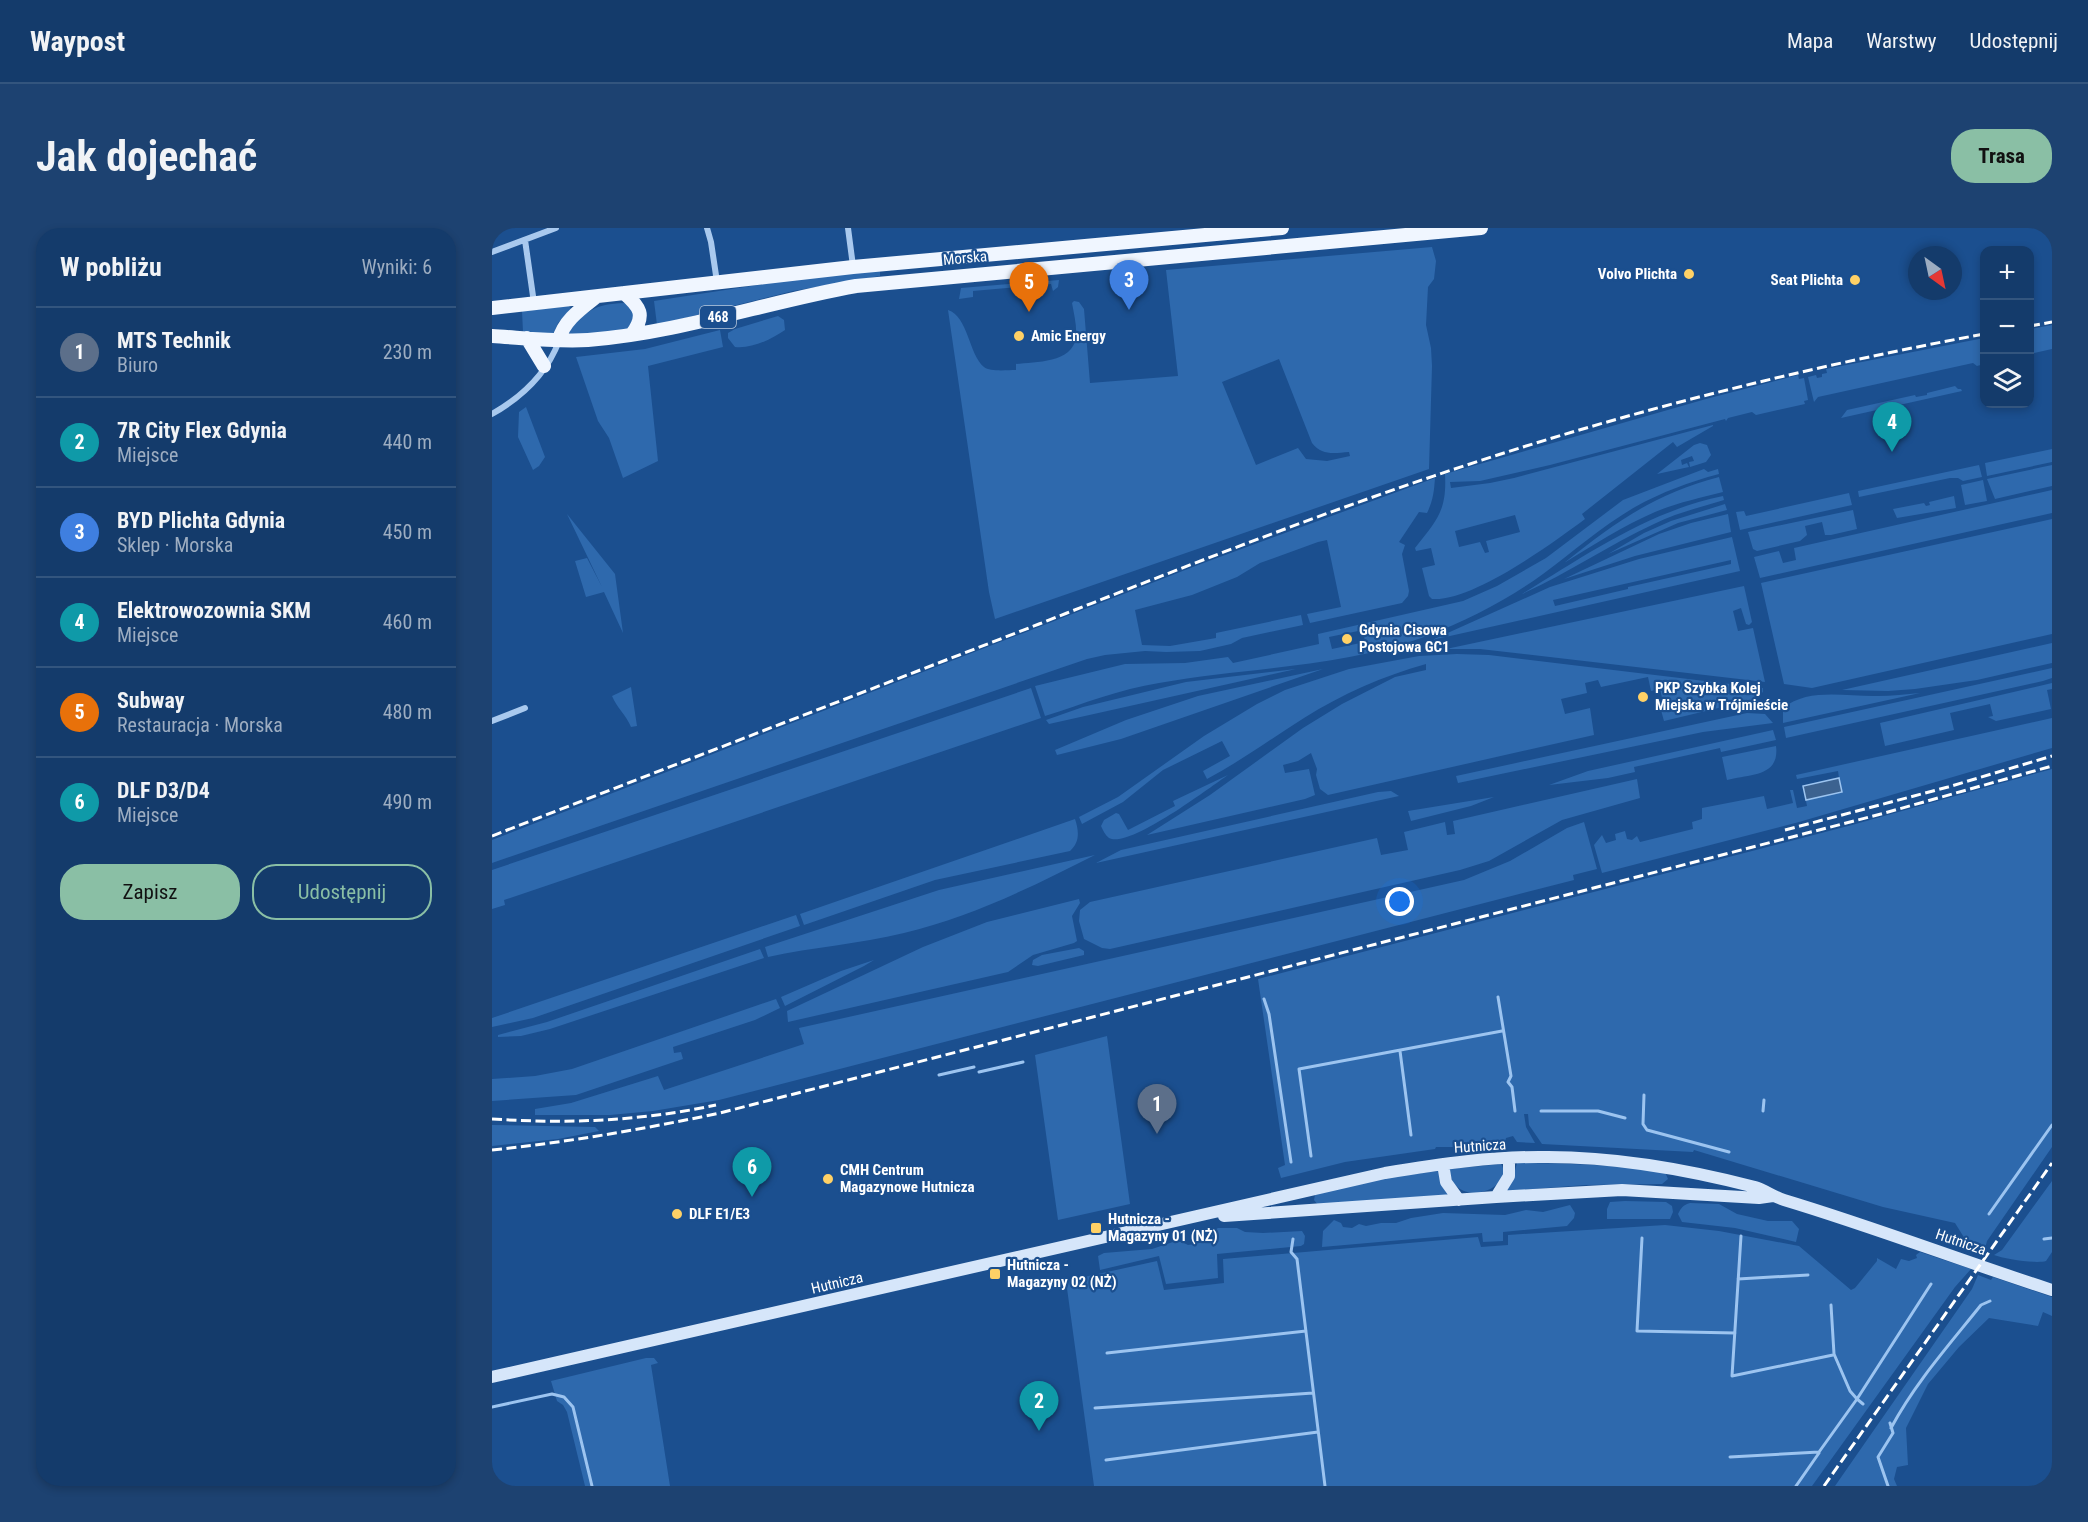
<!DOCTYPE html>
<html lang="pl">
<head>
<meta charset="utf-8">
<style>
  body { margin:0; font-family:"Roboto Condensed",sans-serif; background:#1d4271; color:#f1f3f6 }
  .controls { position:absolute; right:18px; top:18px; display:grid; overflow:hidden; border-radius:12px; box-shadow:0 3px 9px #0003 }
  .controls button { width:54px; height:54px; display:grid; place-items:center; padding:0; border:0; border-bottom:2px solid #33557e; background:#143b6b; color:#f1f3f6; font:30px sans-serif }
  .compass { position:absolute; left:1416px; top:18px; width:54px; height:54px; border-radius:50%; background:#143b6b; box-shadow:0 3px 9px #0003; rotate:147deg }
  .you { position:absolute; left:908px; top:674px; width:21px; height:21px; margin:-15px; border:4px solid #fff; border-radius:50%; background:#1a73e8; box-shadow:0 0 0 9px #1a73e833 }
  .badge { display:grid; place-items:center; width:39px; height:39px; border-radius:50%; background:#8abfa5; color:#fff; font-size:20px; font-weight:700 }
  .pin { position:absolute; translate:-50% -50px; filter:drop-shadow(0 2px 3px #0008) }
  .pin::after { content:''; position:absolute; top:32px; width:21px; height:18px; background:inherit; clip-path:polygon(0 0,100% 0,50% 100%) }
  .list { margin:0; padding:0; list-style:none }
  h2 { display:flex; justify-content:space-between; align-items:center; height:78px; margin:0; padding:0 24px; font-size:26px }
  h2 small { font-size:20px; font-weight:400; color:#9dadc1 }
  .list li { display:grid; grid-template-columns:39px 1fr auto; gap:18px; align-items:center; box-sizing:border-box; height:90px; padding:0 24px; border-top:2px solid #33557e }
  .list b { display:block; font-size:22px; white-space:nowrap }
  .list p { margin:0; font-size:20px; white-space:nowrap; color:#9dadc1 }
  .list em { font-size:20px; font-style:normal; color:#9dadc1 }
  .actions { display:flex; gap:12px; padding:18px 24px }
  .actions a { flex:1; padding:14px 0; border:2px solid #8abfa5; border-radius:24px; text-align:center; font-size:21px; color:#8abfa5 }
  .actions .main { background:#8abfa5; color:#111 }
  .icon { flex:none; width:33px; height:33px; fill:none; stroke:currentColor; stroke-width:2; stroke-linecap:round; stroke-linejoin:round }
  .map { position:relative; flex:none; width:1560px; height:1258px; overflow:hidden; border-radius:24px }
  header { display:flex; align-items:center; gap:36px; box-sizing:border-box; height:84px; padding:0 30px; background:#143b6b; border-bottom:2px solid #33557e }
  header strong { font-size:28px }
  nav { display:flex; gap:33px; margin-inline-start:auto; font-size:21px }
  .intro { display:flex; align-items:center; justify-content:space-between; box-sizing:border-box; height:144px; padding:0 36px }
  h1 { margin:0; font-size:42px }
  .button { padding:15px 27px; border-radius:24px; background:#8abfa5; color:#111; font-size:21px; font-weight:700 }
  main { display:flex; gap:36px; padding:0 36px }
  aside { flex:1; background:#143b6b; border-radius:24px; box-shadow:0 3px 9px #0003 }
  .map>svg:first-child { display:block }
</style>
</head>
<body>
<header>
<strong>Waypost</strong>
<nav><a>Mapa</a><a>Warstwy</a><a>Udostępnij</a></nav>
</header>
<div class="intro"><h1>Jak dojechać</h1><a class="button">Trasa</a></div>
<main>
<aside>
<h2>W pobliżu<small>Wyniki: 6</small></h2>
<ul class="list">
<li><span class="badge" style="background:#5c6f8a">1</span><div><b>MTS Technik</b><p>Biuro</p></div><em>230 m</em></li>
<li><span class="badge" style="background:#0f9aa8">2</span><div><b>7R City Flex Gdynia</b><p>Miejsce</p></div><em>440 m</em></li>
<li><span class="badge" style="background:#3f7fe0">3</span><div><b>BYD Plichta Gdynia</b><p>Sklep · Morska</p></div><em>450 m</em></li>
<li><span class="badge" style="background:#0f9aa8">4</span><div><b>Elektrowozownia SKM</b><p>Miejsce</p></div><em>460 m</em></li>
<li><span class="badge" style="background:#e8710a">5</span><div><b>Subway</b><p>Restauracja · Morska</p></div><em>480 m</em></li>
<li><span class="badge" style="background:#0f9aa8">6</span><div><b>DLF D3/D4</b><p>Miejsce</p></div><em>490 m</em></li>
</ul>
<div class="actions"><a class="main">Zapisz</a><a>Udostępnij</a></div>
</aside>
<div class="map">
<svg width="1560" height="1258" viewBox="0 0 1560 1258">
  <rect width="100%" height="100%" fill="#1b4f8f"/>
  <path fill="#2e69ad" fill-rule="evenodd" d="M 940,19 L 944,33 L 942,51 L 936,59 L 934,97 L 939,120 L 940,138 L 937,241 L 503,391 L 497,364 L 456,82 C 476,88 477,127 492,139 C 498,144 515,142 524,142 L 524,136 C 543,134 581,135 584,109 C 585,98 582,86 580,75 L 582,73 L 587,74 L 592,81 L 598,155 L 686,148 L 674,42 ZM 787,131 L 820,215 C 830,228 842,225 857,224 L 858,228 L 835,233 L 814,231 L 806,220 L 764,237 L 730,154 Z
    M 388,42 L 388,48 L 301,63 L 165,97 L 162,73 L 310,50 Z
    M 567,52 L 566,59 L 561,63 L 559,56 L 481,63 L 481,69 L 467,71 L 469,60 Z
    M 133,75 L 137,77 L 143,86 L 139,99 L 135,101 C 119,103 87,111 74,104 C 96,83 101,76 133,75 Z
    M 77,78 L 79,81 L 66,95 L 61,106 L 31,104 L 30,83 Z
    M 286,88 L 292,92 L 293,102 C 280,111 260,121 243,119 L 236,110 L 236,105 L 243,101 Z
    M 1560,97 L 1560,121 L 1538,126 L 1538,101 Z
    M 228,102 L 231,119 L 156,138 L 166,233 L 131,250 L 117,210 L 106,193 L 84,129 L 153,121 Z
    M 1492,110 L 1492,136 L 1485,138 L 1481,135 L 1326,169 L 1322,174 L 1316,149 L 1324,147 L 1325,150 L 1330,149 L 1330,146 L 1335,145 L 1334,141 Z
    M 1306,147 L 1307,151 L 1312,150 L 1316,172 L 1312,173 L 1313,176 L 1264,187 L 1260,184 L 1236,190 L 1234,193 L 1233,191 L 1058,237 L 988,253 L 958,254 L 959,260 L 998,255 L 1022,250 L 1221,197 L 1221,198 L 1185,219 L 1181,214 L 1090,286 L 1093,291 C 1061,315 980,374 940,371 L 937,368 L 930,340 L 943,337 L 939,320 L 924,323 L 923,320 C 945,292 955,283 953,246 L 1214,171 ZM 1023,287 L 1028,304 L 994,313 L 997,324 L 993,325 L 988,314 L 967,319 L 963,303 Z
    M 1463,158 L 1466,161 L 1469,161 L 1470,163 L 1349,190 L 1355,182 L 1423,167 L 1424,169 L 1435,167 L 1435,165 Z
    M 34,179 L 53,229 L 47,238 L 41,242 L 26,209 L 27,184 Z
    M 1208,215 L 1215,217 L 1219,227 L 1214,234 L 1198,239 L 1197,234 L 1202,233 L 1200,228 L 1189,232 L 1190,237 L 1195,235 L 1197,239 L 1165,246 L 1202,217 Z
    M 1560,221 L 1560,234 L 1495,248 L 1493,235 Z
    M 1487,237 L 1490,249 L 1471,253 L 1466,250 L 1458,250 L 1367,269 L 1366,263 Z
    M 1560,237 L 1560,258 L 1503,271 L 1495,251 Z
    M 1212,241 L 1216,244 L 1226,241 L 1227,246 C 1197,254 1170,264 1143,279 C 1110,298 1081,324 1051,346 C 1015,372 976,392 935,408 C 849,440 756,439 667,455 C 628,461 591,476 553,488 L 543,458 L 633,436 L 693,435 L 736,429 L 741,435 L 827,416 L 826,406 L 971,373 L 1005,358 L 1054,330 L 1131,272 ZM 871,402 L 873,414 L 840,421 L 837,409 Z
    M 1227,249 L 1231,264 C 1208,270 1184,275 1163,284 C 1131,298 1101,317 1072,335 C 1124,294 1162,266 1227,249 Z
    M 943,250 C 942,264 941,273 935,285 L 927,284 L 907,314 L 913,317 L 910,326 L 917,363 L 916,368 L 910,375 L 818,395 L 815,386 L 849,379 L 835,312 L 826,314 L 768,335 L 745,349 L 700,367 L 643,382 L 650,417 L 678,418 L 724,410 L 724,405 L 809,387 L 811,397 L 750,410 L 739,416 L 708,423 L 674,424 L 653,423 L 613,427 L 595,431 L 0,635 L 0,612 L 706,337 Z
    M 1491,252 L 1495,273 L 1473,277 L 1469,257 Z
    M 1560,262 L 1560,285 L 1268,350 L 1262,329 L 1287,323 L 1291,335 L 1304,332 L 1302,320 Z
    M 1357,265 L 1360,277 L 1248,302 L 1244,284 L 1252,283 L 1254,288 Z
    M 1231,268 L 1232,272 C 1209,279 1184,285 1162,296 C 1117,317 1076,345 1030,366 C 1094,327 1157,283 1231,268 Z
    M 1462,268 L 1464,280 L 1405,290 L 1401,281 L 1432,275 L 1434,278 L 1438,277 L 1437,274 Z
    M 1233,276 L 1235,282 L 1186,295 L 1116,326 L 1152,305 L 1179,293 Z
    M 1361,282 L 1365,301 L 1339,307 L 1333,307 L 1330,294 L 1313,298 L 1315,307 L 1308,313 L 1265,323 L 1261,321 L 1256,304 Z
    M 75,286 L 123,346 L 131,405 L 112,364 L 94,369 L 83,333 L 95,330 L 110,359 Z
    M 1236,286 L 1239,304 L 1143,328 L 1072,351 L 1167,306 L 1199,295 Z
    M 1560,291 L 1560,406 L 1320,460 L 1292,456 L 1269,355 Z
    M 1240,309 L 1248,343 L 940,412 L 1058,359 L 1147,331 ZM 1239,332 L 1239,336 L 1136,359 L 1136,361 L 1063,378 L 1061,372 Z
    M 1252,358 L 1260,394 L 1257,397 L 1254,396 L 1249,380 L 1241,383 L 1246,403 L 1261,400 L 1273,454 L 988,421 L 954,421 Z
    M 1560,415 L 1560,435 L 1485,452 L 1423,461 L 1396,463 L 1350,462 Z
    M 965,426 L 997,427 L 1271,460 L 1271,464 L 1260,472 L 1172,493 L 1167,475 L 1171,474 L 1168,461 L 1159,463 L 1156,449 L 1109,459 L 1106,452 L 1093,455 L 1095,465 L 1069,471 L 1073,486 L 1098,480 L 1102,507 L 836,567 L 828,561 L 824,547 L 825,541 L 819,525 L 806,533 L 791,537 L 793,545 L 817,541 L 823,567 L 813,571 L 655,607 L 718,567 L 811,500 L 850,476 L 903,449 L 934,442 L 934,436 C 891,448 850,466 812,490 C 780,510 749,533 715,551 L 711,543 L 738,528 L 730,513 L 671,542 L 631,574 L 590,596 L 587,589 L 626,569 L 712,508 L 765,476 L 793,462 L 857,441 L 927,428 Z
    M 1560,440 L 1560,450 L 1551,453 L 1294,510 L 1292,499 Z
    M 804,441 L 557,496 L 554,492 L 591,479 L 694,454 Z
    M 831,441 L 629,511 L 565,527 L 563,522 L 634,492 L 706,468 Z
    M 1560,455 L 1560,461 L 1555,462 L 1559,481 L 1504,493 L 1496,489 L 1501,488 L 1498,476 L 1458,485 L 1462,502 L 1393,518 L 1388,495 Z
    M 139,459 L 145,498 L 139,499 C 134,487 125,480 120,468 Z
    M 539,460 L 549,490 L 12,672 L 13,677 L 0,681 L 0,642 Z
    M 1428,465 L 1291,495 L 1291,480 C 1317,459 1355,469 1386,468 C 1400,468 1414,466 1428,465 Z
    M 1255,485 L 1273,486 L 1281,495 L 1211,504 L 966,555 L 964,548 Z
    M 1560,490 L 1560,520 L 1307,594 L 1110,645 L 1102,617 L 1110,607 L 1114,615 L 1124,612 L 1123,606 L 1133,603 L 1135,611 L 1140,612 L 1145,608 L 1148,614 L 1201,601 L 1200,594 L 1210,591 L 1210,580 L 1272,568 L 1275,581 L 1301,575 L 1298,562 L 1301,562 L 1305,580 L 1315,578 L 1311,558 L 1347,550 L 1346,543 L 1305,551 L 1304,547 Z
    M 1281,502 L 1284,512 L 1229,524 L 1228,520 L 1142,539 L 1143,544 L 1116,550 L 1057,557 L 1096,543 Z
    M 1284,518 C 1288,549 1258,546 1235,552 L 1230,529 Z
    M 1560,541 L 1560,919 L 1495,1013 L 1492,1024 L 1478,1019 L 1463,995 L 1391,979 L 1202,922 L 1201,924 L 1050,916 L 1037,897 L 1036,886 L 1032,886 L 1034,899 L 1043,915 L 1025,914 L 1021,908 L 1014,910 L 1013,914 L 1011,915 L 965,919 L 944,919 L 943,921 L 853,934 L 789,950 L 786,940 L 793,937 L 766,751 L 1360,597 Z
    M 736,547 C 717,560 637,621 617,610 C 613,607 611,602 609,598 L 612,592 L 624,585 L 627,586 L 636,602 L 683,578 L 681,573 Z
    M 1145,551 L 1148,570 L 1070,592 L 997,633 L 968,642 L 618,721 L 610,720 L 592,711 L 587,693 L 588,682 L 598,674 L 885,610 L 889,627 L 916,622 L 912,604 L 953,594 L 955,607 L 963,606 L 961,593 Z
    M 899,563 L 907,568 L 604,635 L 629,622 L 886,564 Z
    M 1002,569 L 979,578 L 919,593 L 916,583 Z
    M 583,591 C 587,603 588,614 578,623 L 443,652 L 312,697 L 308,686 Z
    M 1092,594 L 1105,641 L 1081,647 L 1082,652 L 227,872 L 161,883 L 118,887 L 43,887 L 43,881 L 79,875 L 166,848 L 172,862 L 312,816 L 307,800 L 972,652 L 1018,633 L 1075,600 Z
    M 603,627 C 542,658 479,689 412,705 C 367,716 321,719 276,729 L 273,719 L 447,662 Z
    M 587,671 L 588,675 L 580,688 L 585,713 L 582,715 L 541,727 L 516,744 L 296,794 L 295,783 L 431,719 L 495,694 Z
    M 304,687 L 308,698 L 41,790 L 0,799 L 0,790 Z
    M 587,720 L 592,723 L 592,727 L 546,738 L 540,737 L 541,732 L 550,727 Z
    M 268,721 L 272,730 L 58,801 L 29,808 L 6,809 L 6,807 L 55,794 Z
    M 382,732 L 372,738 L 293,778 L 289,769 L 349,743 Z
    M 284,771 L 288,780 L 263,792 L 181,819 L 182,825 L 189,824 L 191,831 L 84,867 L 0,873 L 0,851 L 43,848 L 80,841 Z
    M 615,808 L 638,976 L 566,992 L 543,827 Z
    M 0,897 L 103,899 L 107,903 L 66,911 L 0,918 Z
    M 1025,935 C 1075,935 1124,937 1173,944 L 1176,951 L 1170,956 L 1093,957 L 1015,963 L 1014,962 L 1022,946 Z
    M 1009,936 C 1025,960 962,984 957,941 Z
    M 947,943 L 957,967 L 826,977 L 822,972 L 823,967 L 880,951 Z
    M 1560,953 L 1560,1024 L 1554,1033 C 1544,1036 1512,1031 1502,1027 L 1510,1022 Z
    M 1133,973 L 1174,974 L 1180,978 L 1181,984 L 1178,991 L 1115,991 L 1115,981 L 1118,974 Z
    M 1198,975 L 1227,976 L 1245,986 L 1276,993 L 1300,993 L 1307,1001 L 1304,1014 L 1243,1000 L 1190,994 L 1186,986 C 1189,980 1191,977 1198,975 Z
    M 1078,977 L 1083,985 L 1082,990 L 1075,998 L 1011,1004 L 1011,1013 L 991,1014 L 990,1005 L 830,1019 L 831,1003 L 842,992 L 849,995 L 851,999 L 860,1000 L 867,996 L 874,998 L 889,995 L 904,995 L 919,990 L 951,985 L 1013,987 L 1034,982 L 1051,984 Z
    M 1173,997 L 1227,1003 L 1307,1018 L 1359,1062 L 1363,1060 L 1385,1033 L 1385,1030 L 1404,1041 L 1409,1031 L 1417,1033 L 1425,1030 L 1424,1027 L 1428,1024 L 1479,1041 L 1463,1059 L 1320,1258 L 602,1258 L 574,1053 L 665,1033 L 672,1062 L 732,1055 L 731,1031 L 986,1009 L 989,1019 L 1016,1017 L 1016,1007 Z
    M 726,1000 L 745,1000 L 753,1004 L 771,1005 L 810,1003 L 813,1008 L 812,1016 L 809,1018 L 725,1026 L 726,1050 L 674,1056 L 667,1028 L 608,1042 L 606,1028 L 612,1025 L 660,1021 L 681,1014 L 690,1014 L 696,1017 L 703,1016 L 711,1009 Z
    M 1486,1047 L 1499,1052 L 1501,1049 L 1560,1069 L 1560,1088 L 1551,1084 L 1546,1098 L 1497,1090 L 1467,1119 L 1436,1156 L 1414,1200 L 1416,1237 L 1405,1239 L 1402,1251 L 1405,1258 L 1343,1258 L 1480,1061 Z
    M 154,1130 L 162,1130 L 166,1135 L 159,1137 L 178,1258 L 93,1258 L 75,1184 L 71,1177 L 65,1173 L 59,1153 Z"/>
  <path fill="#3c6290" stroke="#9cc4f0" stroke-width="1.5" d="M 1347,550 L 1350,564 L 1314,572 L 1311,558 Z"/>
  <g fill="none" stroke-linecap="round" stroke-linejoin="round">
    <path stroke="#9cc4f0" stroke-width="3" d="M 1006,769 L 1019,848 L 1016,854 L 1020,859 L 1023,883
      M 772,771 L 777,786 L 799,934
      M 908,823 L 919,907
      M 487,844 L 531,834
      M 447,847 L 482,839
      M 1152,867 L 1151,896 L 1155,902 L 1237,924
      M 1049,883 L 1106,883 L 1133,890
      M 1271,883 L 1272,872
      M 819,928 L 807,841 L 1010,803
      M 1497,986 L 1560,897
      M 1249,1008 L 1240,1148 L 1341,1127
      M 1150,1010 L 1145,1103 L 1243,1105
      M 801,1011 L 799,1024 L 805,1031 L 833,1258
      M 1552,1011 L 1560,1010
      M 1246,1051 L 1316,1047
      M 615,1125 L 814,1103
      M 1371,1176 L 1365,1171 L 1439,1056
      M 0,1179 L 60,1166 L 72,1169 L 81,1179 L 100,1258
      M 603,1180 L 821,1165
      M 1399,1200 C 1423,1155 1457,1117 1489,1077 L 1498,1073
      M 1238,1229 L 1327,1224 L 1365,1171 L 1358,1163 L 1342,1126 L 1339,1077
      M 614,1232 L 826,1204
      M 1304,1258 L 1327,1225
      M 1396,1258 L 1386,1229 L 1401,1205 L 1398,1195"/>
    <path stroke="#a9c9ee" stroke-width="6" d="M 215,0 L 219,14 L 225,54
      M 356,0 L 361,38
      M 33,12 L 42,75
      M 0,24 L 64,0
      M 0,186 C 30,169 55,145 67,113
      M 0,493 L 33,480"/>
    <path stroke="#d6e6fa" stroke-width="12" d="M 951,936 L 954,954 L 967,972
      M 1004,969 L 1017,948 L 1017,930
      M 732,988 L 1004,969 L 1130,962 L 1267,970 L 1281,968
      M 0,1149 L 893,945 C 947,936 1002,928 1056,929 C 1125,929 1197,942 1263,959 C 1273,962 1282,969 1292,972 C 1382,999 1470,1033 1560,1062"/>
    <path stroke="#f0f6ff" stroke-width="14" d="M 132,65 C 148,79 154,87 140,106
      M 0,80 L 361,39 L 790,0
      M 0,108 C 32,110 64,114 96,112 C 187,105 274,74 364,58 L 989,0
      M 35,110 L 52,138
      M 67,112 C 71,93 90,80 104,69"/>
    <path stroke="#fff" stroke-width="3" stroke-dasharray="10 4.5" stroke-linecap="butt" d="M 1538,98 L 1560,94
      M 1293,602 L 1456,559 L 1560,528
      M 0,608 C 182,537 364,467 547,396 C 707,333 867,270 1031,219 C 1182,172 1337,135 1492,106
      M 0,891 C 75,896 150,893 224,877
      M 0,922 C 77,914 152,901 228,885 L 1389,586 L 1560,538
      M 1332,1258 L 1560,935"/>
  </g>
  <g fill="#ffd166" stroke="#1b4f8f" stroke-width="2">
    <circle cx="1197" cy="46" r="6"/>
    <circle cx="1363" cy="52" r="6"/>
    <circle cx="527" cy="108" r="6"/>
    <circle cx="855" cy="411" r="6"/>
    <circle cx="1151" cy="469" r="6"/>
    <circle cx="336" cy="951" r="6"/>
    <circle cx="185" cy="986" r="6"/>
    <rect x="598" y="994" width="12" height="12" rx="3"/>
    <rect x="497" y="1040" width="12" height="12" rx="3"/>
  </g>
  <g text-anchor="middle" stroke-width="4.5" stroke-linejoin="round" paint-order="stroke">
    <rect fill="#1b4f8f" stroke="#bbcadd" stroke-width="1.5" x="208" y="78" width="36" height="22" rx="4.5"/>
    <g font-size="14" font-weight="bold" fill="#fff">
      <text x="226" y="94">468</text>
    </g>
    <g font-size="15" fill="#fff" stroke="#1b4f8f">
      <text transform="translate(473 30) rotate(-5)" y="5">Morska</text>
      <text transform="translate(988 918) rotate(-4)" y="5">Hutnicza</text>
      <text transform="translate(1469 1014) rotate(19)" y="5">Hutnicza</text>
      <text transform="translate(345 1055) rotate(-13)" y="5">Hutnicza</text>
    </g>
    <g font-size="15" font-weight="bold" fill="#fff" stroke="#1b4f8f" text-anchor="start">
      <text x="1185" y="51" text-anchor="end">Volvo Plichta</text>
      <text x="1351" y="57" text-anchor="end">Seat Plichta</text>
      <text x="539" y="113">Amic Energy</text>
      <text x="867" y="407">Gdynia Cisowa<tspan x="867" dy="17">Postojowa GC1</tspan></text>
      <text x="1163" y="465">PKP Szybka Kolej<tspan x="1163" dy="17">Miejska w Trójmieście</tspan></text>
      <text x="348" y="947">CMH Centrum<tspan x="348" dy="17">Magazynowe Hutnicza</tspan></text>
      <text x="197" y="991">DLF E1/E3</text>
      <text x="616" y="996">Hutnicza -<tspan x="616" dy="17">Magazyny 01 (NŻ)</tspan></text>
      <text x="515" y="1042">Hutnicza -<tspan x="515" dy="17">Magazyny 02 (NŻ)</tspan></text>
    </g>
  </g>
</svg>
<div class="controls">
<button>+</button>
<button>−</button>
<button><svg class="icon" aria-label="layers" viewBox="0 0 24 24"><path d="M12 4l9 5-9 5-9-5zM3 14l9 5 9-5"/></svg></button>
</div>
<svg class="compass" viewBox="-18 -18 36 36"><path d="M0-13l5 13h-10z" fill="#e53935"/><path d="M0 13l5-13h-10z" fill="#9dadc1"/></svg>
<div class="you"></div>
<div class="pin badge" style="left:665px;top:906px;background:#5c6f8a">1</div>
<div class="pin badge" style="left:547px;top:1203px;background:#0f9aa8">2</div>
<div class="pin badge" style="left:637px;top:82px;background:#3f7fe0">3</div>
<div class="pin badge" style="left:1400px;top:224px;background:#0f9aa8">4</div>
<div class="pin badge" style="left:537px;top:84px;background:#e8710a">5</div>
<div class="pin badge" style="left:260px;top:969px;background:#0f9aa8">6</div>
</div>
</main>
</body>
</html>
